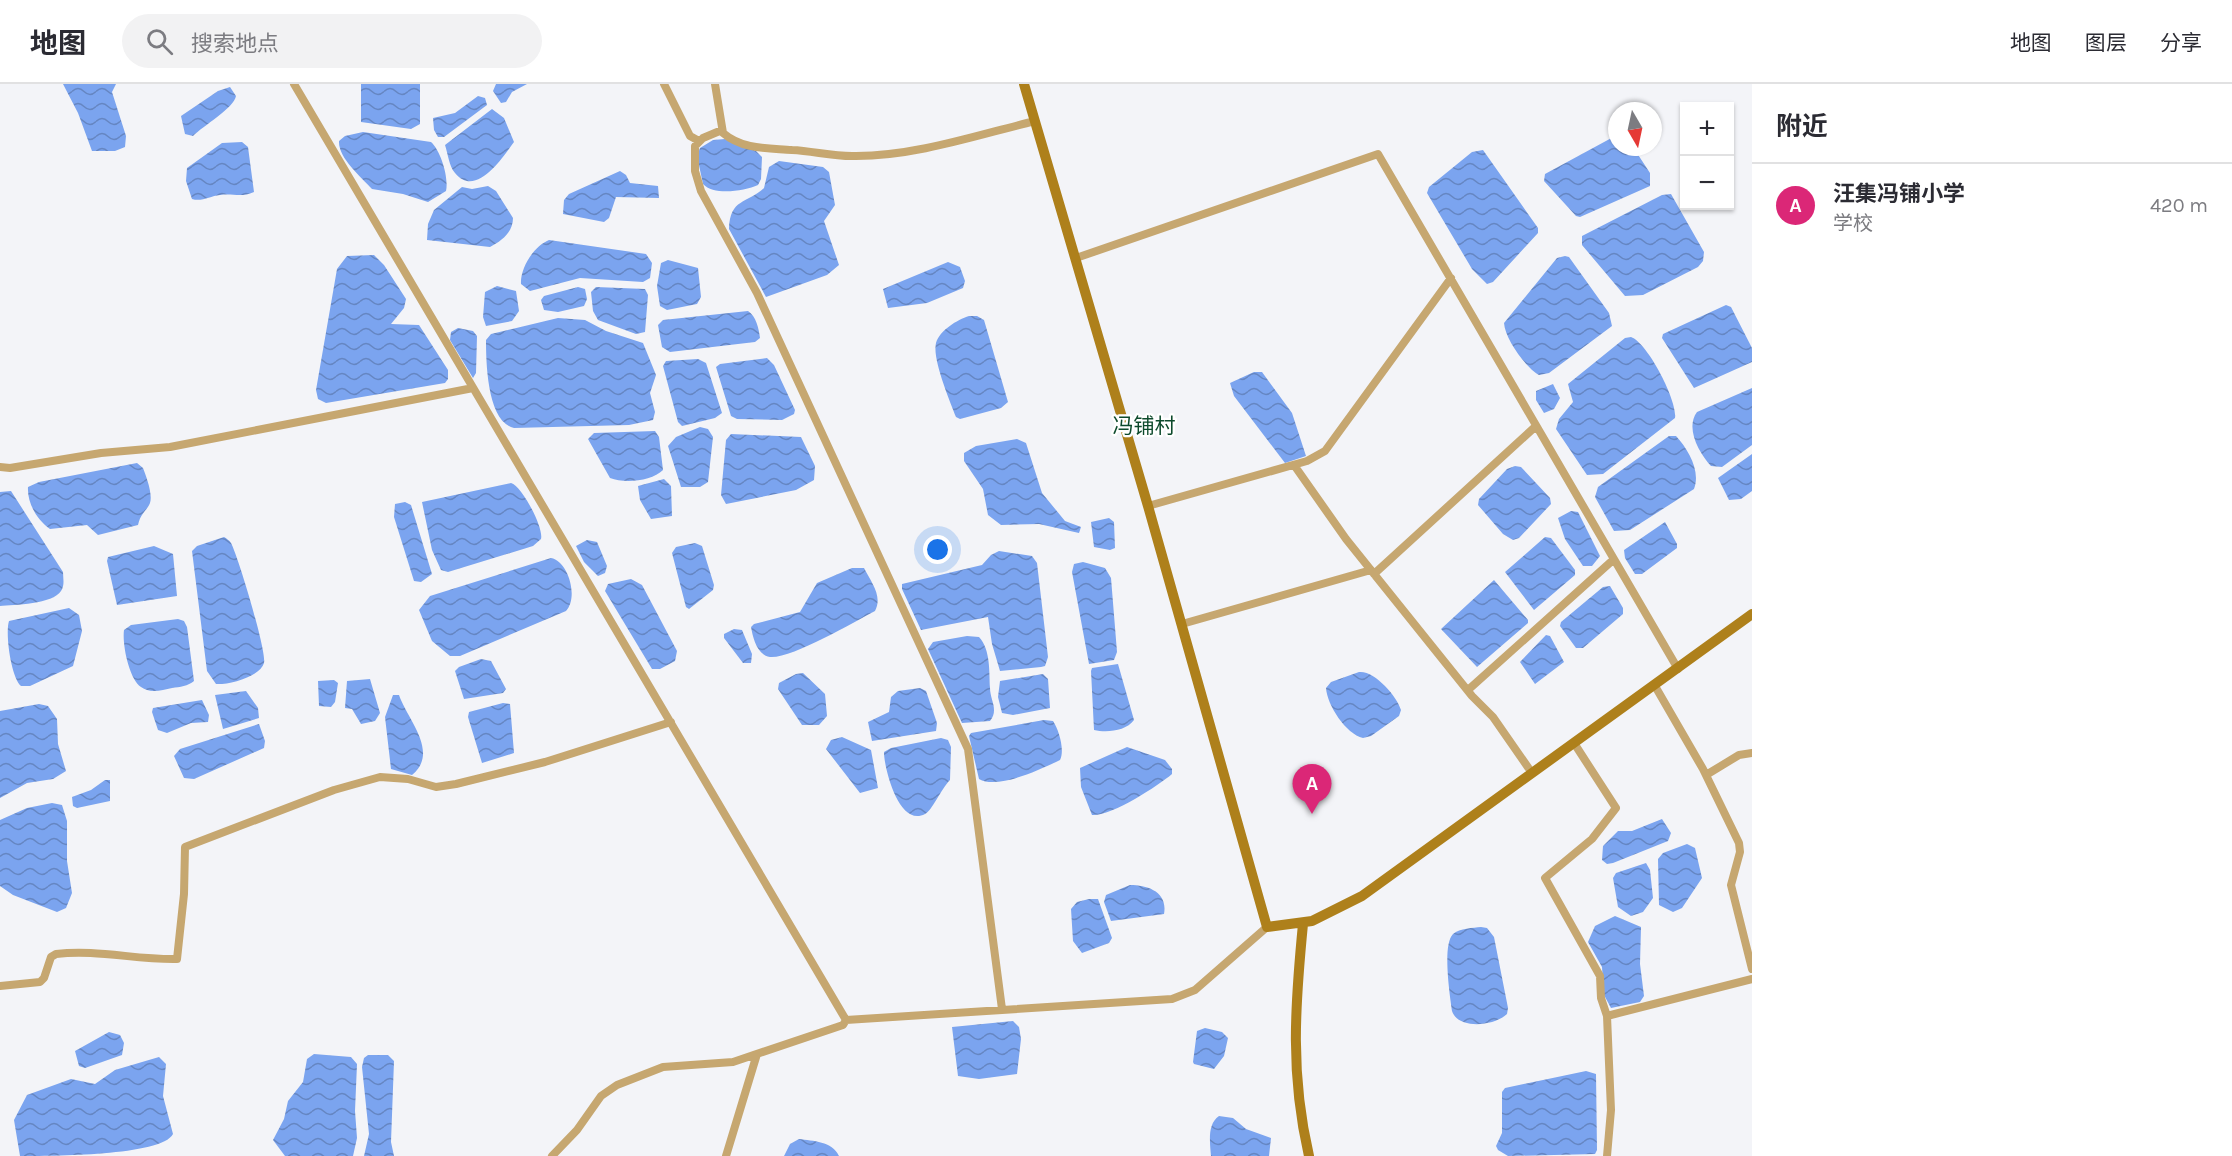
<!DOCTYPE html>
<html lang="zh">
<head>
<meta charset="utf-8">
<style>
  body { margin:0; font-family:Karla,"Noto Sans SC",sans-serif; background:#f2f2f3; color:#2b2b33 }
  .controls { position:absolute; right:18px; top:18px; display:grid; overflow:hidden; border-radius:0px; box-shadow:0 2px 4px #0004 }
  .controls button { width:54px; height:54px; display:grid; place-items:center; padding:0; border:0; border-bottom:2px solid #e1e1e2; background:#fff; color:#2b2b33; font:30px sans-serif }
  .compass { position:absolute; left:1608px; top:18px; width:54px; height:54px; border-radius:50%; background:#fff; box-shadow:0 2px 4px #0004; rotate:171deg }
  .you { position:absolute; left:938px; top:466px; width:21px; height:21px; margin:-15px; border:4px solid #fff; border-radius:50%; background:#1a73e8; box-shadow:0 0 0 9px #1a73e833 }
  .badge { display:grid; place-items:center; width:39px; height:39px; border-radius:50%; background:#db2777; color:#fff; font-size:20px; font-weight:700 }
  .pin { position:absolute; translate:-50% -50px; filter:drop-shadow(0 2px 3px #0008) }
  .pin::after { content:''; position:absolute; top:32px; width:21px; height:18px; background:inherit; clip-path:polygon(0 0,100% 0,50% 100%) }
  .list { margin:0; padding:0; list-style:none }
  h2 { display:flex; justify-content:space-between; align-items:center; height:78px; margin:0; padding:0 24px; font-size:26px }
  h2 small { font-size:20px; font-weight:400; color:#7c7c81 }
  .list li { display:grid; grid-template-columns:39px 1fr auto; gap:18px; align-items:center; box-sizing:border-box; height:84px; padding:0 24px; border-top:2px solid #e1e1e2 }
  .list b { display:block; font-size:22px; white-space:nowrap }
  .list p { margin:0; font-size:20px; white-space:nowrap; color:#7c7c81 }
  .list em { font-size:20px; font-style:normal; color:#7c7c81 }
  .icon { flex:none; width:33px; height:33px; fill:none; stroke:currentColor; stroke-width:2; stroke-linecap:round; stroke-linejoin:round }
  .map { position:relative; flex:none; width:1752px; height:1072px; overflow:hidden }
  header { display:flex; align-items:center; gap:36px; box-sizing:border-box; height:84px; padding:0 30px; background:#fff; border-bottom:2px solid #e1e1e2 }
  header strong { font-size:28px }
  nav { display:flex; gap:33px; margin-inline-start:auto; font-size:21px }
  .search { width:420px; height:54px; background:#f2f2f3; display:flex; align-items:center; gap:15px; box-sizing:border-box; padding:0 21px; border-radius:33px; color:#7c7c81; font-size:22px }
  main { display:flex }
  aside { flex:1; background:#fff }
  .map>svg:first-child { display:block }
</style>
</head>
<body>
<header>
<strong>地图</strong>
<div class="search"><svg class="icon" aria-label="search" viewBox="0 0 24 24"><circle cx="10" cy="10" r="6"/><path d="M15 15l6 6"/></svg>搜索地点</div>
<nav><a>地图</a><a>图层</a><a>分享</a></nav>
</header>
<main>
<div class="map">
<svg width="1752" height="1072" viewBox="0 0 1752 1072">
  <defs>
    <pattern id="water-waves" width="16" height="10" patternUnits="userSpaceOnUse" patternTransform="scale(1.5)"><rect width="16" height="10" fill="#7ba4ef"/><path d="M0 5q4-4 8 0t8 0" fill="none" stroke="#6586c2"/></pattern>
  </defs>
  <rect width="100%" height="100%" fill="#f3f4f8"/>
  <path fill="url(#water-waves)" d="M 63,0 L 116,0 L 112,8 L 126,52 L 125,63 L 115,67 L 92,67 L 78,29 Z
    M 361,0 L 420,0 L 420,40 L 411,45 L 361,38 Z
    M 496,0 L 527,0 L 512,8 L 506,18 L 501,19 L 493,7 Z
    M 230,3 L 236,12 C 234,24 203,42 193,52 L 185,50 L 181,32 L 218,7 Z
    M 478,12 L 485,14 L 487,21 L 444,53 L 438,53 L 434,46 L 433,34 L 455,29 Z
    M 492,25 L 504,34 L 514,58 C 503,73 476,115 455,89 C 449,82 448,70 445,61 Z
    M 363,48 L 431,58 C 441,67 449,94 446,107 L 428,118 L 403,110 L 372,105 C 361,93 338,74 339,57 L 345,52 Z
    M 1617,51 L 1617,63 L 1633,63 L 1650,89 L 1650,102 L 1580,133 L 1576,132 L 1544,97 L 1545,90 Z
    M 725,55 L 756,67 L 762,73 L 761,95 L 758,101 C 744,107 714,112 703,100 L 697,72 L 700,64 L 713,56 Z
    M 222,59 L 242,58 L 248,63 L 254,108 C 241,114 233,109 220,111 C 210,112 202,118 192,115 L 186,97 L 187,84 Z
    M 1483,66 L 1538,144 L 1538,149 L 1493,198 L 1487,200 L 1472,185 L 1427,109 L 1429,103 L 1472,68 Z
    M 779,77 L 823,83 L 829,88 L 835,121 L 824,137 L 839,181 L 827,191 L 766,213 L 729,145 C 730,114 747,120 764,104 L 769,83 Z
    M 620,87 L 626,91 L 630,99 L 658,102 L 659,114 L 616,113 L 609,134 L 604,138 L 563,130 L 564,116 L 569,110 Z
    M 488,102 L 496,107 L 513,134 C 513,148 502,157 490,163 L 427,156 L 428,140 L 434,126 L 462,103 L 472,105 Z
    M 1671,110 L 1704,168 L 1703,177 L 1698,183 L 1643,211 L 1625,212 L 1582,161 L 1582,152 L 1662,111 Z
    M 549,156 L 646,170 L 652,179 L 650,194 L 643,198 L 580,194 L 530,207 L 521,200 C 520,184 534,162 549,156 Z
    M 374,171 L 384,181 L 406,215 L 404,224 L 391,240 L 419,241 L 448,286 L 448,295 L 445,299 L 326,319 L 318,315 L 316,306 L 337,185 L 347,172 Z
    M 1565,172 L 1569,173 L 1609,229 L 1612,242 L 1549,289 L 1539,291 C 1526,284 1505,255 1504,239 L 1557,174 Z
    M 668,176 L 698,184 L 701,213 L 697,220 L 667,226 L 660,222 L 657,202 L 661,179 Z
    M 948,178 L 960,183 L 965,197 L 963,204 L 927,219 L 888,224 L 883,205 Z
    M 497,202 L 516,207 L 519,227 L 512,237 L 486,242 L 483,233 L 485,208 Z
    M 578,203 L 585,205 L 587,215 L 584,222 L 558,228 L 544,226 L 541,216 L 544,212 Z
    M 596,203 L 645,205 L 648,211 L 645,248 L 636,250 L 598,236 L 593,227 L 591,208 Z
    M 1726,221 L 1731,223 L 1752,264 L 1752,278 L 1694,304 L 1662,254 L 1663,250 Z
    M 748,227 C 756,232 759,245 760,254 L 755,258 L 670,268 L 662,263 L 658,241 L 663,236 Z
    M 969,232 L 977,232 L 984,236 L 1008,318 L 1001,324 L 960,335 L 956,333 C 950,317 932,275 936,259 C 940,246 957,236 969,232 Z
    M 558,234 L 585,236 L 606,247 L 643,259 L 656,291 L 650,309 L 655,328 L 653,336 L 629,341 L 514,344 C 487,338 486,278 486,256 L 491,250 Z
    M 458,244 L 473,247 L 477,252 L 476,289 L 473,294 L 450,256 L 451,248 Z
    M 1631,253 C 1648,259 1678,318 1675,334 L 1603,390 L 1587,391 L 1556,345 L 1559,335 L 1573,318 L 1568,300 L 1625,254 Z
    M 767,274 L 774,281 L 795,326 L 794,330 L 782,336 L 737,335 L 731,332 L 716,283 L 720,280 Z
    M 698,275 L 706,279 L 722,329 L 715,334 L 682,342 L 678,338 L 663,282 L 666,277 Z
    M 1254,288 L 1262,288 L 1292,329 L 1306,372 L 1285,379 L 1234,312 L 1230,299 Z
    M 1553,300 L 1560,314 L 1554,325 L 1544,329 L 1536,316 L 1536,307 Z
    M 1752,304 L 1752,361 L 1722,383 L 1711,382 C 1699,369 1685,344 1697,328 Z
    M 700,343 L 708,345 L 713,353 L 708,398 L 700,403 L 681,403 L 668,362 L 676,353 Z
    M 655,347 L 659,353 L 663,386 C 652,397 625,400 610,394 L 588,355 L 594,349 Z
    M 731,350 L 801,353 L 815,382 L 814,396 L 796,406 L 726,420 L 721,411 L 726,356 Z
    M 1669,352 L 1676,352 C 1688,365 1701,387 1694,405 L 1630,446 L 1614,447 L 1595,413 L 1598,403 Z
    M 1017,355 L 1026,359 L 1042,409 L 1065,437 L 1081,443 L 1079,449 L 1039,440 L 1001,441 L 988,431 L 983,405 L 964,377 L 964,369 L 976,362 Z
    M 1752,370 L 1752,407 L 1741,415 L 1729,416 L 1718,394 Z
    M 137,379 L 143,384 C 146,392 153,410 150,419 C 147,427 141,428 138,441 L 98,451 L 87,441 L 50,445 C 37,436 27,419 28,403 L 39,398 Z
    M 1515,382 L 1521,383 L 1550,414 L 1551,420 L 1519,454 L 1513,456 L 1503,450 L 1478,421 L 1479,415 L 1507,385 Z
    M 664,395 L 671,402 L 672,432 L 651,435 L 640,416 L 638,402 Z
    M 511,399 C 522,402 544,444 541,455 L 533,462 L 448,488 L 441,486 L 432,466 L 422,418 Z
    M 11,407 L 63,488 C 63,494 65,501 61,507 C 53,520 14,521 0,522 L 0,408 Z
    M 405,418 L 411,421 L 432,490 L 421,498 L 414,497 L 394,433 L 395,420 Z
    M 1571,427 L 1578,428 L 1600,472 L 1592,482 L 1583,482 L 1565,455 L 1558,434 Z
    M 1109,434 L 1114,438 L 1115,464 L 1110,466 L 1094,463 L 1091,438 Z
    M 1665,438 L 1677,460 L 1677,464 L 1642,490 L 1635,490 L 1625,474 L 1624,466 Z
    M 224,453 C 227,455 229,456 231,459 C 238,472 267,568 264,579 C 260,593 228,601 216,600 L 207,587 L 192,467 L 197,462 Z
    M 1545,453 L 1551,454 L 1575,486 L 1575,491 L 1534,526 L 1505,488 Z
    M 587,456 L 597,458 L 607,482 L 605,489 L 598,492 L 584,478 L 576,462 Z
    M 695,459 L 702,462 L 714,501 L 713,506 L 689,525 L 686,523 L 672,469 L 676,463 Z
    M 154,462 L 173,470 L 177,512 L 117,521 L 107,477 L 108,473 Z
    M 999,467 L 1032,472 L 1037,479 L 1048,573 L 1045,582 L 1041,583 L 1000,587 L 992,560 L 988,533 L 921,546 L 902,505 L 902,500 L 982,481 L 991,471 Z
    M 551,474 C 568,477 579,513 566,527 L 460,572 L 450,572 L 432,557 L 419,526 L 430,512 Z
    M 1083,478 L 1105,484 L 1111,494 L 1117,568 L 1114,576 L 1089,580 L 1072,488 L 1074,480 Z
    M 852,484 L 864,484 C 871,498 883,512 875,527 C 854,538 791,575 770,573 C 757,571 753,554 751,543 L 754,540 L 800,528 L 817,499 Z
    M 631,495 L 642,501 L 677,567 L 675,577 L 660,585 L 652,585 L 605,507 L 608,500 Z
    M 1494,496 L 1528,536 L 1528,539 L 1477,583 L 1441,545 Z
    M 1610,502 L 1623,524 L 1623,530 L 1583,564 L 1576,564 L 1560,542 L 1561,538 L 1603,503 Z
    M 69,524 L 79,531 L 82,547 L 73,582 L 30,602 L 21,602 C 11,593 5,549 9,537 Z
    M 178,535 L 184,537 L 187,543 L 194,597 C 188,602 180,603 172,604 C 162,606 150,610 141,603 C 129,595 122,560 124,546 L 131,541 Z
    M 734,545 L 742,546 L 752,570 L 751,579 L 743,579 L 724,554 L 724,550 Z
    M 1546,551 L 1550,552 L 1564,578 L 1535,600 L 1520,578 Z
    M 967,552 L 979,553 C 991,566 989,589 990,604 C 990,616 999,626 990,637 L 962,639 L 928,565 L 933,558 Z
    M 481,575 L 491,577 L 506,605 L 503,609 L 464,615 L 455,587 L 459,583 Z
    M 1118,580 L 1134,636 C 1126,647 1107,649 1094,646 L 1091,587 L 1092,584 Z
    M 1359,588 C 1374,586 1397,612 1401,626 L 1399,632 L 1371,652 L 1363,654 C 1346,650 1327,621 1326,604 L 1331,598 Z
    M 803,589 L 825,610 L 827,632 L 819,641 L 802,641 L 778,605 L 779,599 L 796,590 Z
    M 1043,590 L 1048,595 L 1050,624 L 1013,631 L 1002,629 L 998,613 L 1000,597 Z
    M 370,595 L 380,629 L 375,637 L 361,640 L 352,625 L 345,624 L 347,597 Z
    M 318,597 L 334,596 L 338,599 L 335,618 L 331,623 L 319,622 Z
    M 920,604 L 926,607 L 937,639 L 936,647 L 872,657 L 868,638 L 889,628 L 891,613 L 898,607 Z
    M 246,607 L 258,624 L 259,634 L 223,645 L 215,611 Z
    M 393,611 L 399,611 C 407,635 440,668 412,691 L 391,685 L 385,633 Z
    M 202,616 L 209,631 L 208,638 L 191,639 L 167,649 L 158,646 L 152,628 L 153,624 Z
    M 503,619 L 510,620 L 514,669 L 482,679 L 468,633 L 469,628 Z
    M 39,620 L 48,622 L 57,635 L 58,660 L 66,687 L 53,695 L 27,699 L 0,714 L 0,627 Z
    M 1044,636 L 1053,637 C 1059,646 1065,666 1060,676 C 1041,685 998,706 979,695 L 969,652 L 971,649 Z
    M 259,640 L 265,657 L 264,664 L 194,695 L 184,694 L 174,672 L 180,665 Z
    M 842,653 L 871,666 L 878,704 L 860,709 L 826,665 L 831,656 Z
    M 941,654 L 948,656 L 951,663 L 950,696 C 941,705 932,727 925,730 C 899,744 884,684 884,668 L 891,664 Z
    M 1127,663 L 1165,676 L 1172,685 L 1172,690 C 1158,702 1110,733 1092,731 L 1081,703 L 1080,684 Z
    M 105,696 L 110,696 L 110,717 L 77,724 L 73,722 L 72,713 L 91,706 Z
    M 52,719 L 62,721 L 67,737 L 67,777 L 72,809 L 66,824 L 57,828 L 13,811 L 0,802 L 0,736 L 27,724 Z
    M 1662,735 L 1671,749 L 1668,757 L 1613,779 L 1607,780 L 1602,776 L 1603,762 L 1618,747 L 1632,747 Z
    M 1687,760 L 1695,764 L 1702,794 L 1682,824 L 1673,828 L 1659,821 L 1658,775 L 1663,769 Z
    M 1646,779 L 1650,786 L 1653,814 L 1643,828 L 1631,832 L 1618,823 L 1613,794 L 1616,789 Z
    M 1130,801 C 1148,801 1168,808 1164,830 L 1111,837 L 1104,818 L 1106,811 Z
    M 1089,815 L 1098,815 L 1112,854 L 1109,859 L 1082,869 L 1073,857 L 1071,825 L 1077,818 Z
    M 1615,832 L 1641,843 L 1640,880 L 1644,912 L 1640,918 L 1611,924 L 1604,911 L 1602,883 L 1588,858 L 1595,842 Z
    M 1481,843 L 1487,844 L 1494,853 L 1508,924 L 1507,930 C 1495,942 1458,946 1452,927 C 1450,912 1442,861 1453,850 C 1460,844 1473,844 1481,843 Z
    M 1013,937 L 1019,943 L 1021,955 L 1017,990 L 979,995 L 958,992 L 952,943 Z
    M 1205,944 L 1222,948 L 1228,954 L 1224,972 L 1214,985 L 1194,980 L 1193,978 L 1197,947 Z
    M 109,948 L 120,951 L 124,959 L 122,971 L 85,984 L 79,982 L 75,967 Z
    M 314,970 L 351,973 L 357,980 L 355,1027 L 357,1054 L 353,1072 L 285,1072 L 273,1056 L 284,1035 L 288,1017 L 303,998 L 307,975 Z
    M 368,971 L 388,971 L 394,977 L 391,1058 L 394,1072 L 364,1072 L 369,1050 L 362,983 L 364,974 Z
    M 159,973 L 166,980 L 163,1012 L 173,1050 C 162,1072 50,1072 20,1072 L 14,1036 L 27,1011 L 71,995 L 95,1000 L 115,986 Z
    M 1586,987 L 1596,990 L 1597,1066 L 1595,1070 L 1508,1072 L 1498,1066 L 1496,1062 L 1502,1049 L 1502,1008 L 1505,1004 Z
    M 1219,1032 L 1233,1034 L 1246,1045 L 1271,1054 L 1269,1072 L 1211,1072 C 1210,1059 1207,1040 1219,1032 Z
    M 799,1055 C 813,1057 832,1057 839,1072 L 784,1072 L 790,1060 Z"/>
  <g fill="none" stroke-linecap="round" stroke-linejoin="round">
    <path stroke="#c6a770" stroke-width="8" d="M 294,0 L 846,936
      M 664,0 L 690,52 L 699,57
      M 715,0 L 723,49 C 743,66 768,64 792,66 C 814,67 834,73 856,72 C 916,72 977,51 1035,37
      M 722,46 L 703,54 L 695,62 L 695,87 L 701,107 L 757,209 L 968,665 L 1002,925
      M 1076,174 L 1378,70 L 1678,585
      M 1294,381 L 1346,455 L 1472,612 L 1493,633 L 1532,689
      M 0,383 L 10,384 L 101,369 L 170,363 L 473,304
      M 1148,422 L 1307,377 L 1325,367 L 1451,194
      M 1374,490 L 1536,342
      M 1182,540 L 1371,486
      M 1655,602 L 1703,685 L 1739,759 L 1740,768 L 1731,801 L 1752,885
      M 1468,606 L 1613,476
      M 1574,659 L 1616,724 L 1592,755 L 1545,794 L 1600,892 L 1601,914 L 1607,932 L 1611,1026 L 1607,1072
      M 1706,691 L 1739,671 L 1752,669
      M 0,902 L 40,898 L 44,894 L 51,873 L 56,870 C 97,865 136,876 177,875 L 184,810 L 185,763 L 334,706 L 380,693 L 408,695 L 436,703 L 456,700 L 545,678 L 671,638
      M 1607,932 L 1752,895
      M 552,1072 L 577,1046 L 601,1012 L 617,1001 L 663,983 L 733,978 L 843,941 L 846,936 L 1172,915 L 1195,906 L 1267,843
      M 726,1072 L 757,970"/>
    <path stroke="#ae801b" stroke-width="10" d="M 1024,0 L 1148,422 L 1267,843 L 1312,837 L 1362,812 L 1752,530
      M 1303,840 C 1295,922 1290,990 1309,1072"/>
  </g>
  <g text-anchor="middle" stroke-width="4.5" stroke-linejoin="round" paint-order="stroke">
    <g font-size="21" fill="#0d4a2c" stroke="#fff">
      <text x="1144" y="349">冯铺村</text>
    </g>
  </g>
</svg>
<div class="controls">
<button>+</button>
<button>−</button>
</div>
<svg class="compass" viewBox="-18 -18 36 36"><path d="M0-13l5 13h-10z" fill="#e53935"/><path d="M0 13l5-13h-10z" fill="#7c7c81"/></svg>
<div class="you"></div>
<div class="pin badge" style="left:1312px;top:730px">A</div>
</div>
<aside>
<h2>附近<small></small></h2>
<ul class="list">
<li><span class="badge">A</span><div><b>汪集冯铺小学</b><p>学校</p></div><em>420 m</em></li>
</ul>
</aside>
</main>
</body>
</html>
